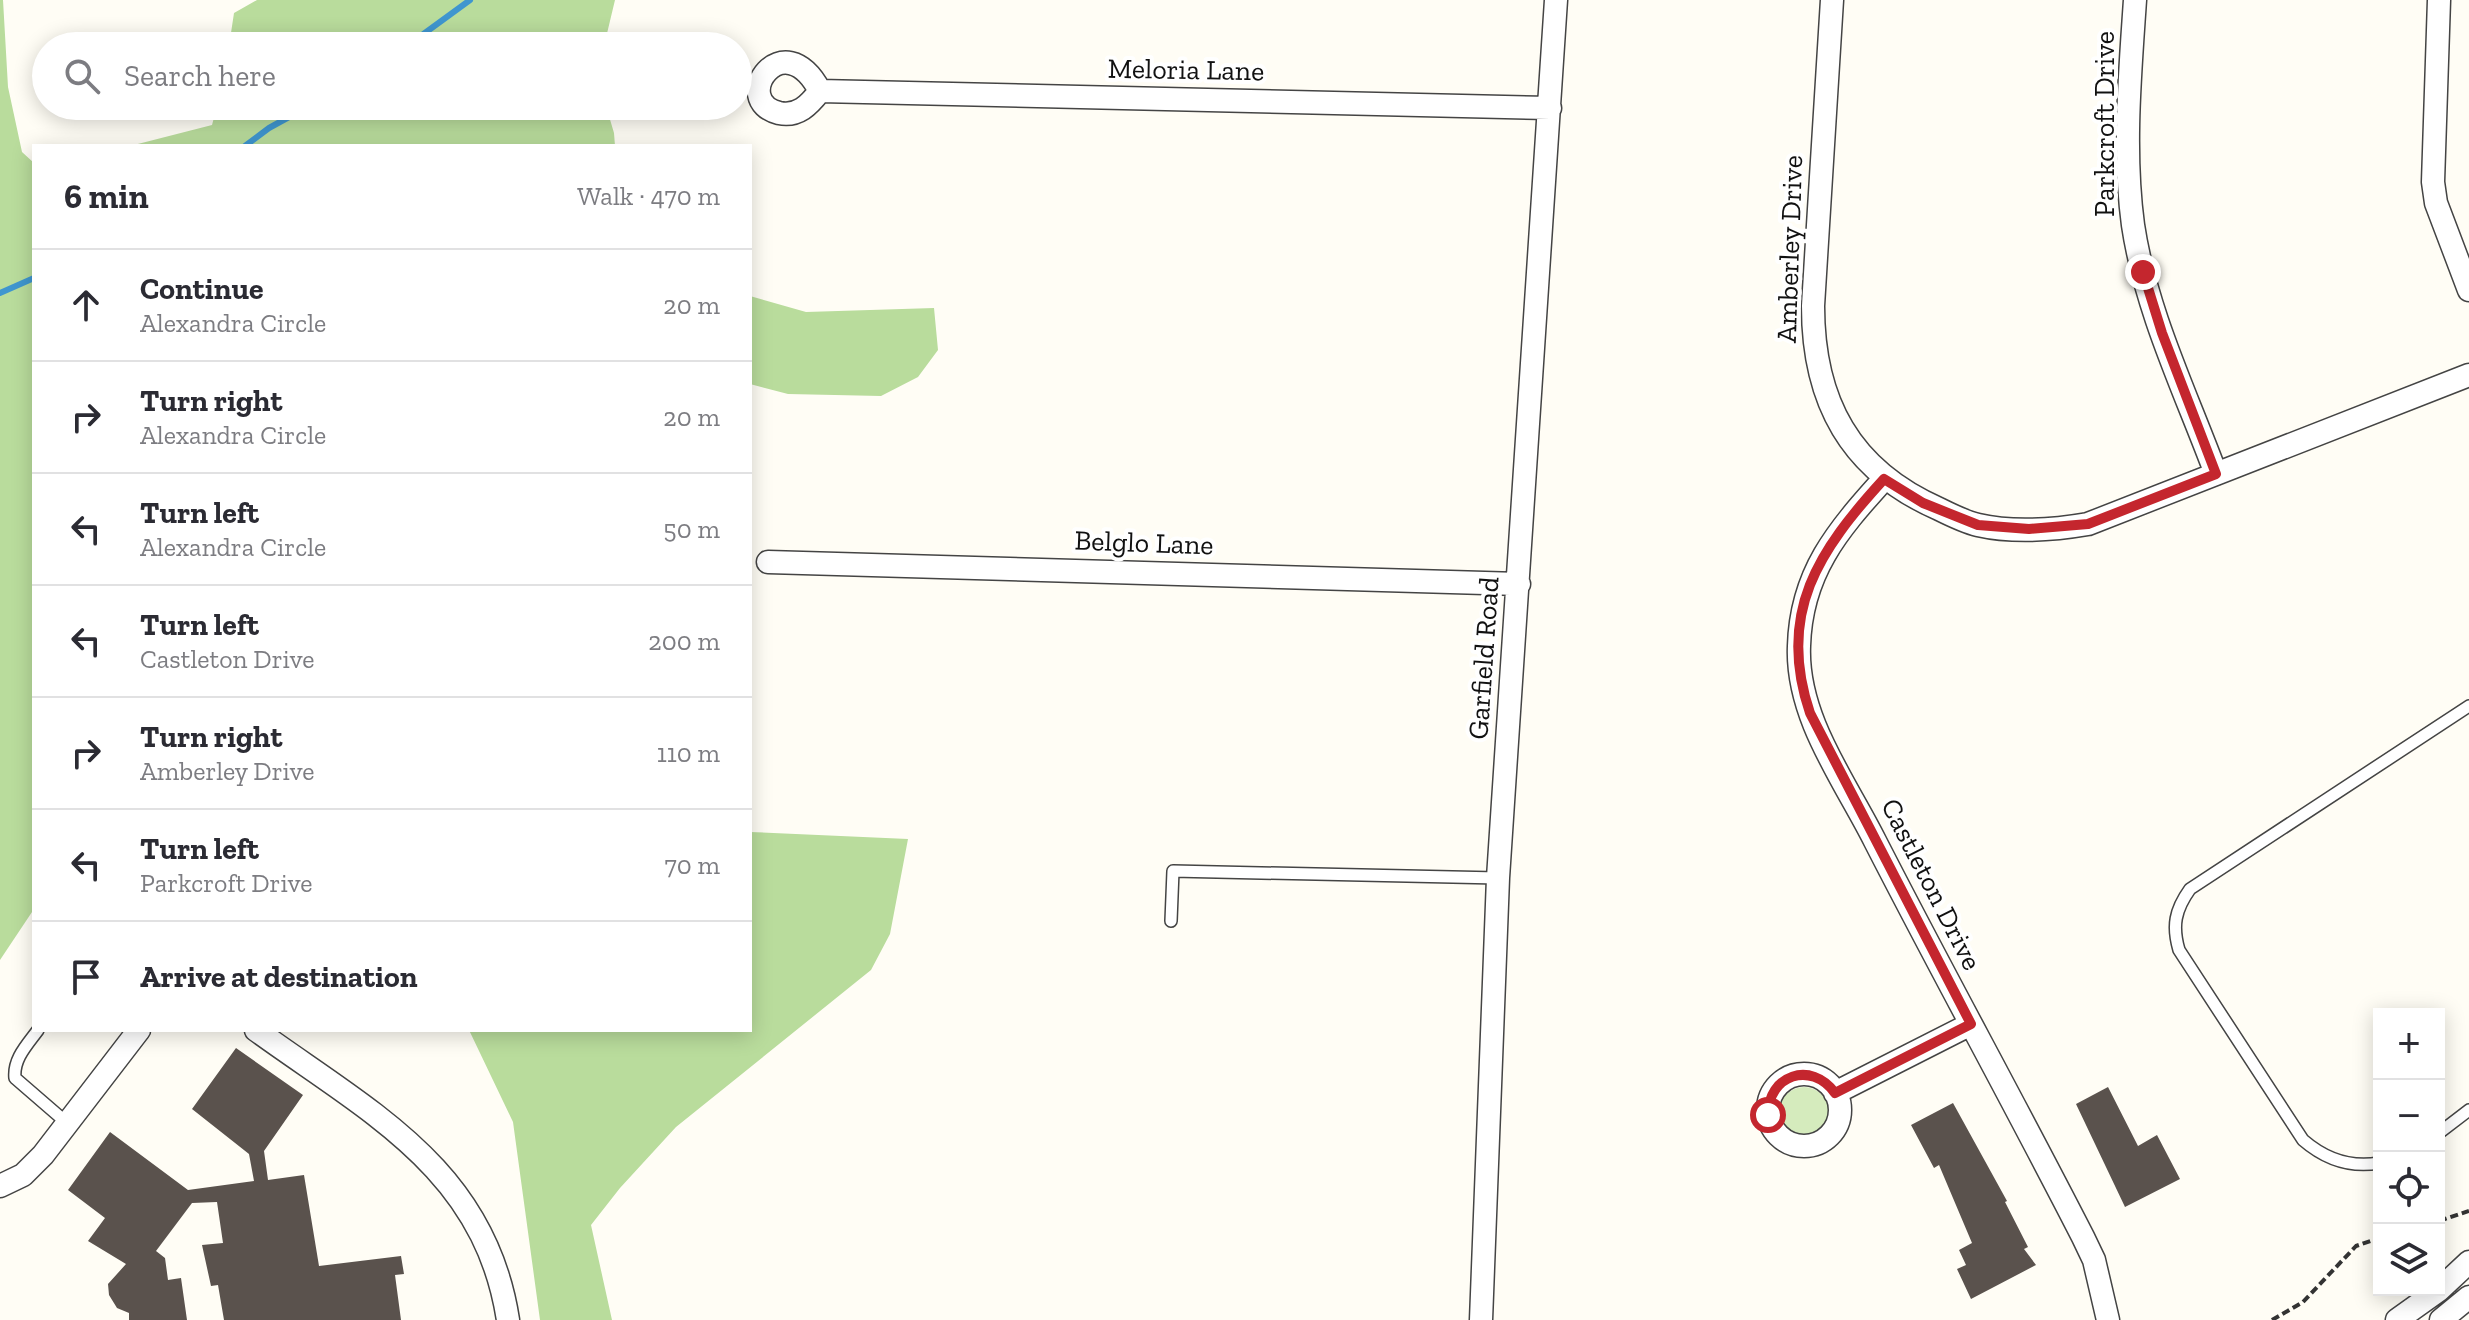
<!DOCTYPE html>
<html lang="en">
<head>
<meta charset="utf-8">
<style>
  body { margin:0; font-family:"Zilla Slab",serif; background:#f7f7f7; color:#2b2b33 }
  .controls { position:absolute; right:24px; bottom:24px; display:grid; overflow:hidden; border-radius:0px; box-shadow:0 4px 20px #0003 }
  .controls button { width:72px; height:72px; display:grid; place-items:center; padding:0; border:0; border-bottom:2px solid #e1e1e2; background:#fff; color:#2b2b33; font:40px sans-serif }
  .stop { position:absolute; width:24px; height:24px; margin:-18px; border:6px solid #c4262e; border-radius:50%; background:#fff }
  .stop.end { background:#c4262e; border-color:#fff; box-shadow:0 2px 8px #0008 }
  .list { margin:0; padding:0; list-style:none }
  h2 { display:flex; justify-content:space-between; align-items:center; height:104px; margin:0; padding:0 32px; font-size:34px }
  h2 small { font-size:26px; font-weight:400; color:#7c7c81 }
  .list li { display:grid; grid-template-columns:52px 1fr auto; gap:24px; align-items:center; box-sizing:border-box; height:112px; padding:0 32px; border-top:2px solid #e1e1e2 }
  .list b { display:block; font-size:30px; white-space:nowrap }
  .list p { margin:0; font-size:26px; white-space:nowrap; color:#7c7c81 }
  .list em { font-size:26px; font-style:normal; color:#7c7c81 }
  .icon { flex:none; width:44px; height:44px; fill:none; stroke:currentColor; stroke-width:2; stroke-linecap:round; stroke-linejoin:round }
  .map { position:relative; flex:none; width:2469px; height:1320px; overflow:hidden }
  .search { position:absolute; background:#fff; box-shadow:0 4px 20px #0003; left:32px; top:32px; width:720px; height:88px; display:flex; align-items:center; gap:20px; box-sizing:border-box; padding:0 28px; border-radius:44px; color:#7c7c81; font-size:30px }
  .panel { position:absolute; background:#fff; box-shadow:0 4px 20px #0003; left:32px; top:144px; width:720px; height:888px; border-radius:0px }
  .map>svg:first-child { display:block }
</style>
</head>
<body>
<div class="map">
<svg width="2469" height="1320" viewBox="0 0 2469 1320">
  <rect width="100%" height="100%" fill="#fffdf5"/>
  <path fill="#d5ebbd" d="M1779 1112a25 25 0 1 1 50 0a25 25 0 1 1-50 0Z"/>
  <path fill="#b9dc9c" d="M 0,0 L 3,0 L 8,87 L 22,152 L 34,163 L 34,909 L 0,960 Z
    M 257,0 L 615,0 L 604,46 L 229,46 L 234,13 Z
    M 217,106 L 606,106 L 614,133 L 615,146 L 130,146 L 212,125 Z
    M 750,296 L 806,312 L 934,308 L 938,350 L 918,377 L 881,396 L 788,394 L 750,384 Z
    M 750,832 L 908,839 L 890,934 L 871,970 L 676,1127 L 620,1188 L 591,1225 L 612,1320 L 540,1320 L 513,1122 L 469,1030 L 750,1030 Z"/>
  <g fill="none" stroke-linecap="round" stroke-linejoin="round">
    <path stroke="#3f96cf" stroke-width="6" d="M 407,46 L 470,0
      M 245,146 L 269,128 L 309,106
      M 0,293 L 34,278"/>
  </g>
  <path fill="#5a524d" d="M 236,1048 L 303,1095 L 264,1151 L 268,1180 L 304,1175 L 319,1266 L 401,1256 L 404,1274 L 395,1275 L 401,1320 L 224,1320 L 218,1285 L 211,1286 L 202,1245 L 223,1243 L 217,1202 L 192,1203 L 156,1251 L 165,1258 L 168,1280 L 181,1278 L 187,1320 L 129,1320 L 129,1313 L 117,1308 L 109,1295 L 108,1284 L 126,1264 L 88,1241 L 105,1218 L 68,1190 L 110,1132 L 188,1190 L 254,1181 L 249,1154 L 192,1109 Z
    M 2108,1087 L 2138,1146 L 2157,1135 L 2180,1179 L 2125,1207 L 2076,1104 Z
    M 1953,1103 L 2007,1201 L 2005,1202 L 2028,1247 L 2024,1249 L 2036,1265 L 1971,1299 L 1957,1269 L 1966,1265 L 1959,1250 L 1972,1243 L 1939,1165 L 1934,1168 L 1911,1125 Z"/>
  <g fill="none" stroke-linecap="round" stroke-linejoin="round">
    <g stroke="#444" stroke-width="14">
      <path id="lane" d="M 1171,921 L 1173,871 L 1498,878
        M 38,1030 C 27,1045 13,1059 15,1078 L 67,1123
        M 2439,1133 L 2469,1110
        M 2379,1163 C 2350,1168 2325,1159 2303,1140 L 2179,950 C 2172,926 2175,910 2190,889 L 2469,706"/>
    </g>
    <g stroke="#444" stroke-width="25">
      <path id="street" d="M 1832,0 L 1813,306 C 1813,401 1850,470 1939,509 C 1951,515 1965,522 1978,525 C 2013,533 2053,530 2088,524 L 2469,375
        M 2135,0 C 2130,74 2123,151 2133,225 C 2146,312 2186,393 2216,474
        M 2439,0 L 2433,182 L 2436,203 L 2469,290
        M 820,91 C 809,105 798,117 779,113 C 729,101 783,21 820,91 L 1550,108
        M 1884,479 C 1837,531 1801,573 1799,646 C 1796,717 1845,781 1875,841 C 1943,974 2015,1104 2083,1237 L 2094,1260 L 2108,1320
        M 768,562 L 1519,584
        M 256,1030 C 369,1112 485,1169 508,1320
        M1768 1110a36 36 0 1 1 72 0a36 36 0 1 1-72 0Z
        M 1835,1093 L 1971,1024
        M 0,1186 L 23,1175 L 43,1155 L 139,1030
        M 2439,1290 L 2469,1262
        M 1481,1320 L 1498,878 L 1556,0
        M 2397,1320 L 2439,1290
        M 2441,1320 L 2469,1297"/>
    </g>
    <path stroke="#333" stroke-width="4" stroke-dasharray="8 4" stroke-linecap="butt" d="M 2439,1221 L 2469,1211
      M 2272,1320 L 2303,1302 L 2356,1246 L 2379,1238"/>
    <use href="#lane" stroke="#fff" stroke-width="11"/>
    <use href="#street" stroke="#fff" stroke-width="22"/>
  </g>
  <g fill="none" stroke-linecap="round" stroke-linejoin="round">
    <path stroke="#c4262e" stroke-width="10" d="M 1768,1115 C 1768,1075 1811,1060 1835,1093 L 1971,1024 L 1810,713 C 1776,613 1819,550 1884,479 L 1923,503 L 1978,525 L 2029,529 L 2088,524 L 2216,474 L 2162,333 L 2143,272"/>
  </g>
  <g text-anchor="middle" stroke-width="8" stroke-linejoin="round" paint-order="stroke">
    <g font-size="28" fill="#111" stroke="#fff">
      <text transform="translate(1186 69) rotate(1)" y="10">Meloria Lane</text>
      <text transform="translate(2104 124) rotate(-90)" y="10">Parkcroft Drive</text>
      <text transform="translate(1789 249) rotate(-88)" y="10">Amberley Drive</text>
      <text transform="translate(1144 542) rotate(2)" y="10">Belglo Lane</text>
      <text transform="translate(1483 658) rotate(-86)" y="10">Garfield Road</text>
      <text transform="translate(1932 884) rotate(63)" y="10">Castleton Drive</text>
    </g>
  </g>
</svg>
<div class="controls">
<button>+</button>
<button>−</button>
<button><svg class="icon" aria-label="locate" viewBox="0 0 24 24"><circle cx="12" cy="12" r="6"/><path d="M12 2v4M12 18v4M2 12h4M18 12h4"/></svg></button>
<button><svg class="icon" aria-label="layers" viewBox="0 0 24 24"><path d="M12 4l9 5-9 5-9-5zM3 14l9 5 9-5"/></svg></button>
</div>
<div class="stop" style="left:1768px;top:1115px"></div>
<div class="stop end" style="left:2143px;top:272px"></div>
<div class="search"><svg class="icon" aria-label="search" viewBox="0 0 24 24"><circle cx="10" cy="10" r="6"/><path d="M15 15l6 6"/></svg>Search here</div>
<section class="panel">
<h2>6 min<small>Walk · 470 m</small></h2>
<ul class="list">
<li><svg class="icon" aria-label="ahead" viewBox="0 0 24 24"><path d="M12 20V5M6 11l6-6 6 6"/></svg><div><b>Continue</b><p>Alexandra Circle</p></div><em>20 m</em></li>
<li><svg class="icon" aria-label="right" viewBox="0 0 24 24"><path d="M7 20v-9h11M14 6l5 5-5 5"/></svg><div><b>Turn right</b><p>Alexandra Circle</p></div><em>20 m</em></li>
<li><svg class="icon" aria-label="left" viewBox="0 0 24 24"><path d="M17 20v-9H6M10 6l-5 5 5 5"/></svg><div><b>Turn left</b><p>Alexandra Circle</p></div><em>50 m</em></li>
<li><svg class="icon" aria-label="left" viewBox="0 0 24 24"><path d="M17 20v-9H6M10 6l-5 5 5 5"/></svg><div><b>Turn left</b><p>Castleton Drive</p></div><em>200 m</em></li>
<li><svg class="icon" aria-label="right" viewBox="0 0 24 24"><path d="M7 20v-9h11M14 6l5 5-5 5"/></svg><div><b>Turn right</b><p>Amberley Drive</p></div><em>110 m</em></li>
<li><svg class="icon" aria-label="left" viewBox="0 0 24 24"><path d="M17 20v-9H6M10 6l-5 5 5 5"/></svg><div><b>Turn left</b><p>Parkcroft Drive</p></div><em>70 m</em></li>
<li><svg class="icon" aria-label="arrive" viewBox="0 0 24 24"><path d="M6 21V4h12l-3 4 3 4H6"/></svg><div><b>Arrive at destination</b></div></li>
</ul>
</section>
</div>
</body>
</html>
